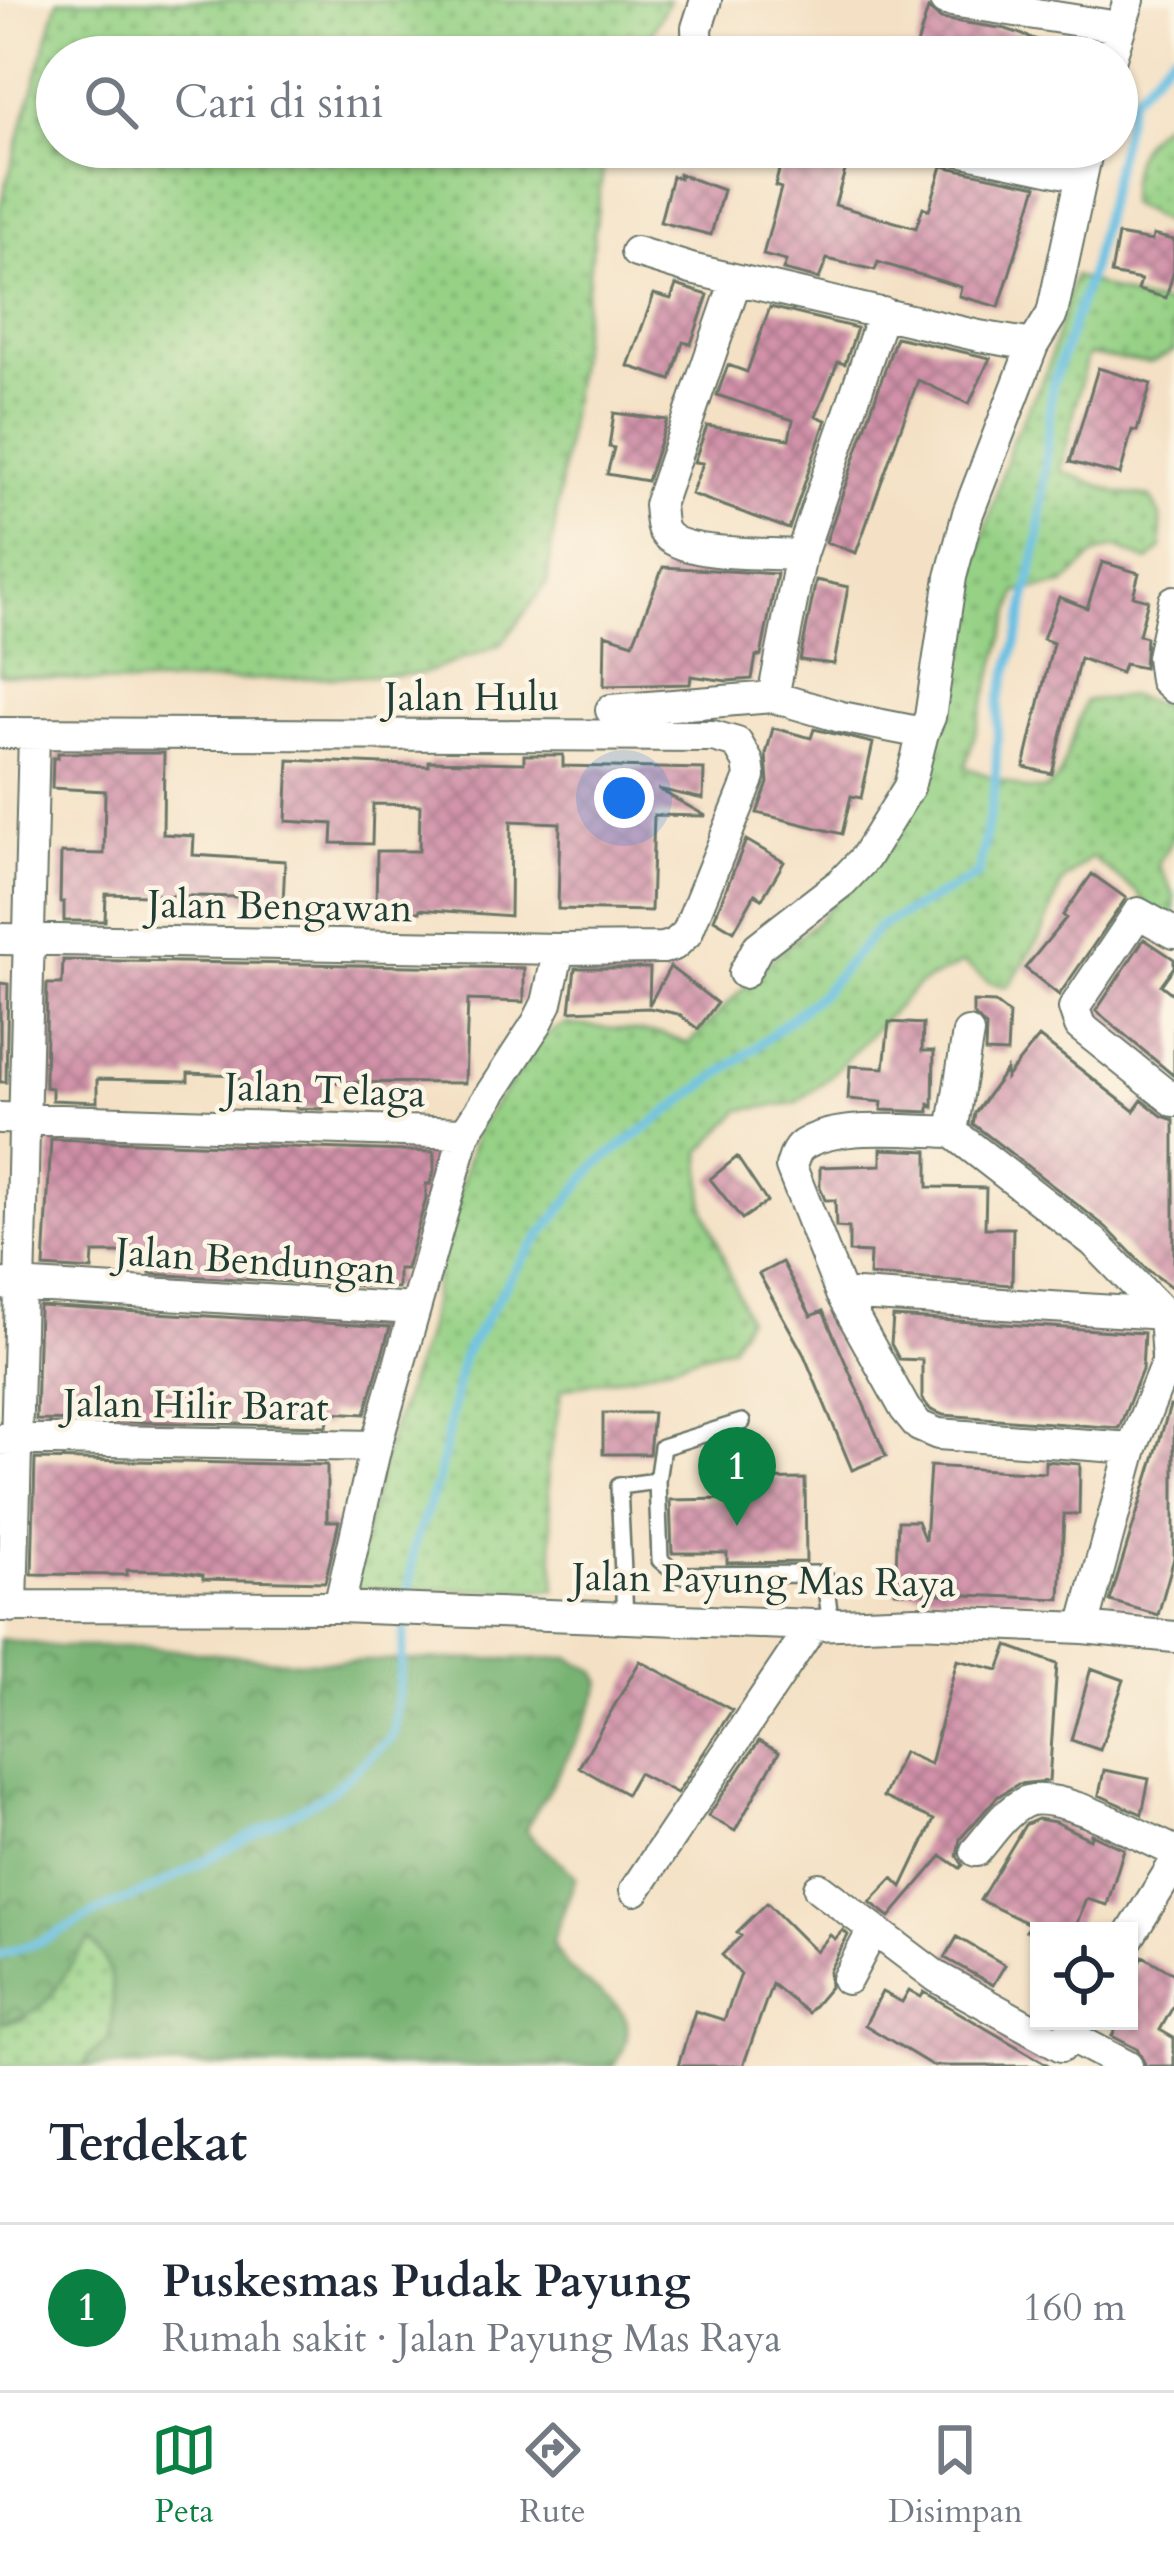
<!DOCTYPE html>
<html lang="id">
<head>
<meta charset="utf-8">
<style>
  body { margin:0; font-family:Cardo,serif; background:#f6f6f7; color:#1f2937 }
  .controls { position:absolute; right:36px; bottom:36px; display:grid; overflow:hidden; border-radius:0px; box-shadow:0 3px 9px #0004 }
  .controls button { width:108px; height:108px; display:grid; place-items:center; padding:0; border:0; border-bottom:3px solid #e0e1e3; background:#fff; color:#1f2937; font:60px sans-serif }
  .you { position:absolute; left:624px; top:798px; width:42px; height:42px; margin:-30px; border:9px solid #fff; border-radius:50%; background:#1a73e8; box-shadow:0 0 0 18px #1a73e833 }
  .badge { display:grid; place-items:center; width:78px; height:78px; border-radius:50%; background:#0b8043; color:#fff; font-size:39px; font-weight:700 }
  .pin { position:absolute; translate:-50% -99px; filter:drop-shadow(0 3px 6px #0008) }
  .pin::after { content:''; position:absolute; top:63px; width:42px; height:36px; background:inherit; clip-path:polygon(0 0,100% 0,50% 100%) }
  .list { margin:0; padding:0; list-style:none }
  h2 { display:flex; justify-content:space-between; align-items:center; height:156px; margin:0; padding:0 48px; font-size:51px }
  h2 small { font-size:39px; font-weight:400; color:#747a83 }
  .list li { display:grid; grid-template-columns:78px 1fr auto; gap:36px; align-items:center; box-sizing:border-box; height:168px; padding:0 48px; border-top:3px solid #e0e1e3 }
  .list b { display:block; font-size:45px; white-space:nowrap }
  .list p { margin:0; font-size:39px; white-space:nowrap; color:#747a83 }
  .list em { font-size:39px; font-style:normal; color:#747a83 }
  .icon { flex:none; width:66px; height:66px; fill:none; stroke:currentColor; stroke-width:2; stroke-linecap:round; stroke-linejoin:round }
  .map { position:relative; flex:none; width:1174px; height:2066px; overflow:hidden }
  .search { position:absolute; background:#fff; box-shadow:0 3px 9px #0004; left:36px; right:36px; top:36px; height:132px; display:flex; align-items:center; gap:30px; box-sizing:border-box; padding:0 42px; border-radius:66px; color:#747a83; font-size:45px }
  .sheet { height:324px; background:#fff }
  nav { display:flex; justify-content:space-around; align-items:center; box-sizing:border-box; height:168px; border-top:3px solid #e0e1e3; background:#fff; font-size:33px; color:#747a83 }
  nav a { display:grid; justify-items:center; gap:6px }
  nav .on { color:#0b8043 }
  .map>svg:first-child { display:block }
</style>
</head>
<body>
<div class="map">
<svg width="1174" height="2066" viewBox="0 0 1174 2066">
  <defs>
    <pattern id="grass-dots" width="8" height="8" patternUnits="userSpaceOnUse" patternTransform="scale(3)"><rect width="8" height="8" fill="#96d186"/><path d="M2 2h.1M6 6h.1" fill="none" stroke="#7aab6e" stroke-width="1.8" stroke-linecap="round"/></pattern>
    <pattern id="forest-crowns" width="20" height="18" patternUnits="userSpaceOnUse" patternTransform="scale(3)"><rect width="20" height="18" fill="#78b373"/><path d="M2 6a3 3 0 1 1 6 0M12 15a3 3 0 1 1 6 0" fill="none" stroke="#62935f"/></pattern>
    <pattern id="building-cross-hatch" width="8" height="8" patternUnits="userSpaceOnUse" patternTransform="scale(3)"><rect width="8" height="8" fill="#d191a9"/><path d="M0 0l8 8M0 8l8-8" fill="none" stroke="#a9788a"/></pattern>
  </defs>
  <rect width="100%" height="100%" fill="#fcf5e5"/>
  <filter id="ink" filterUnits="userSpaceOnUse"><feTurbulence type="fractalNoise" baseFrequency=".00833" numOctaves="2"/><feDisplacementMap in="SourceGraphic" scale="24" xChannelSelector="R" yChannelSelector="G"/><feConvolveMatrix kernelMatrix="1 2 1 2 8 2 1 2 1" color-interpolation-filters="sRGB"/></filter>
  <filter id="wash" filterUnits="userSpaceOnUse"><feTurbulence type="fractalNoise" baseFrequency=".004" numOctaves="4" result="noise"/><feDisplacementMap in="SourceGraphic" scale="48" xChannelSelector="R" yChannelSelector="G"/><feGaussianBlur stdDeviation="2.7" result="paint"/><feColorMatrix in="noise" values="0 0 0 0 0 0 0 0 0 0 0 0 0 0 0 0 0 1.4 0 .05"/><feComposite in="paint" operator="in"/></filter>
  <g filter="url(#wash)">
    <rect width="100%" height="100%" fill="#f4e1c5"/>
    <path fill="url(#grass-dots)" stroke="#5a875d" stroke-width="3" d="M 58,0 L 669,0 L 639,57 L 57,57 L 57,147 L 606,147 L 547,583 L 501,645 L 422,674 L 128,684 L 0,674 L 0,207 Z
      M 1167,120 L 1174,121 L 1174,228 L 1129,203 C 1129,165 1135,142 1167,120 Z
      M 1074,276 L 1139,300 L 1174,305 L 1174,351 L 1150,363 L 1087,355 L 1061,471 L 1119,493 L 1150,497 L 1160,515 L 1162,548 L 1148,561 L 1115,547 L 1095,554 L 1064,585 L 1017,592 L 965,767 L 1024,789 L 1044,790 L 1059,778 L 1085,701 L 1131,696 L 1174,709 L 1174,836 L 1158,864 L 1174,895 L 1174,940 L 1137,892 L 1091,857 L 1062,882 L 1042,934 L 1008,987 L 989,982 L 963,963 L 918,985 L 827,1079 L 796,1103 L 741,1110 L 701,1152 L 704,1208 L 747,1318 L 731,1346 L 636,1374 L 562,1389 L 547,1469 L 556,1590 L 352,1589 L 384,1454 L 428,1328 L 439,1260 L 477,1129 L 545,1035 L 566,1024 L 662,1034 L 688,1044 L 774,957 L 819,920 L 854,872 L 934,717 L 964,601 L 1013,438 L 1046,373 Z
      M 90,1939 C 118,1968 115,2001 109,2039 L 88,2057 L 85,2066 L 0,2066 L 0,2022 L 23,2020 Z"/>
    <path fill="url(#forest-crowns)" stroke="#4c7854" stroke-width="3" d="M 0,1639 L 58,1647 L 145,1647 L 297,1662 L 569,1658 L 595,1671 L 601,1683 C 584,1735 553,1781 525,1829 C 543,1853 560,1857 576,1877 L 552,1943 C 557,1951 562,1961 569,1968 C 602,2002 652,2006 614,2066 L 85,2066 L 88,2057 L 109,2039 C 115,2001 118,1968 90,1940 C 56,1975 59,2015 0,2022 Z"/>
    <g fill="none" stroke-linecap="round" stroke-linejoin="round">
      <path stroke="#66bfe3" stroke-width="9" d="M 0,1955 L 45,1940 L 104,1909 L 147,1892 L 329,1793 L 393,1736 L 414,1545 L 438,1481 L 462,1358 L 516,1268 L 596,1165 L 756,1047 L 823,992 L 880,926 L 978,875 L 995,787 L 999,701 L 1020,631 L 1039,537 L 1052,386 L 1091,270 L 1131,99 L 1174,52"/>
    </g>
    <g id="blocks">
      <path fill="url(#building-cross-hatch)" d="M 928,9 L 941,19 L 1006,29 L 1075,53 L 1075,57 L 945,57 L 916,48 Z
        M 785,147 L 852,147 L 835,205 L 916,228 L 923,207 L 929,210 L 942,166 L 1037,186 L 999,307 L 959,296 L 961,287 L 878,262 L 875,270 L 827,259 L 819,279 L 783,270 L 786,261 L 763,255 L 781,188 L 775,186 Z
        M 679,174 L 723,190 L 711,235 L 660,222 L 672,176 L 679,178 Z
        M 1118,235 L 1152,241 L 1153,235 L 1174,240 L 1174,270 L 1166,298 L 1138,290 L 1141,280 L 1111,274 Z
        M 676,285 L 708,295 L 691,344 L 683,342 L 671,380 L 628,366 L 654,294 L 671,299 Z
        M 770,307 L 857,328 L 845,364 L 838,362 L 816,416 L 826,420 L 789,529 L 691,494 L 703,463 L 694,462 L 707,426 L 789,439 L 793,420 L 717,395 L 728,365 L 747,372 Z
        M 896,337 L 990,358 L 969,404 L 918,380 L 856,553 L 826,542 Z
        M 1098,368 L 1151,384 L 1137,431 L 1132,430 L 1120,475 L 1070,462 Z
        M 614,413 L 667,420 L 647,481 L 607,474 L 614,448 L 609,447 Z
        M 1102,562 L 1139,573 L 1133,596 L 1148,600 L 1139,635 L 1146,637 L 1144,668 L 1124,664 L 1121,673 L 1080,658 L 1052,774 L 1024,767 L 1053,643 L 1043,639 L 1059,597 L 1087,608 Z
        M 663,567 L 777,574 L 761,656 L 756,656 L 752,679 L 727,681 L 691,676 L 690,684 L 604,686 L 605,634 L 633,643 Z
        M 816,580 L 848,587 L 834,664 L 800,660 Z
        M 773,728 L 811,738 L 814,729 L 873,743 L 861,798 L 851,796 L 842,834 L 757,813 L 768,783 L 766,754 Z
        M 58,753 L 164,753 L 163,834 L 194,836 L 193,855 L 285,861 L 283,903 L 238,901 L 238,897 L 106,894 L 105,921 L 64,921 L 64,902 L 60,902 L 61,853 L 104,854 L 105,791 L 52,788 L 53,758 L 58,758 Z
        M 524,755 L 563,755 L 563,766 L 704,769 L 703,799 L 658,789 L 706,816 L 654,815 L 651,911 L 558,909 L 560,823 L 511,821 L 510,916 L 420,909 L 420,912 L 376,912 L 377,851 L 419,851 L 420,805 L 373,804 L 372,844 L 332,843 L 333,824 L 286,821 L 289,760 L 429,766 L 429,761 L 524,763 Z
        M 746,840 L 784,862 L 762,899 L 755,894 L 734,931 L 714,919 Z
        M 1092,874 L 1126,898 L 1059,995 L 1025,968 L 1066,918 L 1063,915 Z
        M 1144,939 L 1174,959 L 1174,967 L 1161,985 L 1174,995 L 1174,1076 L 1096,1011 Z
        M 63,960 L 524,968 L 524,1002 L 468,1000 L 465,1083 L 324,1082 L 323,1109 L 296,1108 L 296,1092 L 239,1088 L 239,1075 L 188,1073 L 188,1081 L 97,1079 L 97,1102 L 52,1100 L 52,1088 L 45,1087 L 45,1081 L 47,984 L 62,984 Z
        M 670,967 L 717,1003 L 698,1029 L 678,1014 L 649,1008 L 570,1011 L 575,968 L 650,968 L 649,1005 Z
        M 0,983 L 8,984 L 6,1082 L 0,1082 Z
        M 973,1002 L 995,1003 L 1009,1014 L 1007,1053 L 985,1052 L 986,1027 L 973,1014 Z
        M 889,1022 L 923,1024 L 922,1051 L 934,1051 L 933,1107 L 929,1104 L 929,1112 L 881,1110 L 882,1102 L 848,1099 L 850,1066 L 884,1068 Z
        M 1039,1037 L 1134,1111 L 1142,1100 L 1162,1116 L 1174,1120 L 1174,1289 L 1148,1270 L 1106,1227 L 973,1124 L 975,1113 L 1006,1070 L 1006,1078 Z
        M 51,1139 L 434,1152 L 434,1171 L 430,1184 L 426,1184 L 426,1199 L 406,1269 L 398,1269 L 398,1288 L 150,1274 L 150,1253 L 93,1253 L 92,1270 L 44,1267 Z
        M 881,1149 L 928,1151 L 928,1187 L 986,1188 L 985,1228 L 1013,1228 L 1012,1285 L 869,1275 L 870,1253 L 849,1252 L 849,1228 L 836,1227 L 835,1200 L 825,1200 L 820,1187 L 820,1167 L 881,1165 Z
        M 737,1157 L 767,1202 L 742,1219 L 710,1179 Z
        M 782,1262 L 811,1316 L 823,1311 L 886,1456 L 852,1470 L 804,1355 L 759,1274 Z
        M 39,1306 L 390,1327 L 365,1414 L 329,1412 L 327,1426 L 36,1420 Z
        M 893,1317 L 1144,1333 L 1142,1370 L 1119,1428 L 943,1415 L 931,1410 L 922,1399 L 922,1360 L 899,1359 L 891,1344 Z
        M 1170,1406 L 1174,1407 L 1174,1558 L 1158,1615 L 1110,1601 Z
        M 603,1413 L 653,1413 L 649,1454 L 603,1454 Z
        M 35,1459 L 327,1465 L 327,1521 L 339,1521 L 325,1582 L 203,1579 L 203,1575 L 176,1571 L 127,1570 L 127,1575 L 32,1574 Z
        M 1045,1461 L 1080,1464 L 1079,1514 L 1064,1514 L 1060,1599 L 895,1592 L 898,1521 L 917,1521 L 925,1541 L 930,1466 L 1045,1473 Z
        M 805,1479 L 806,1562 L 727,1563 L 727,1553 L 672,1553 L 670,1500 L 727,1499 L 727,1480 Z
        M 1008,1646 L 1057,1664 L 1049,1781 L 1018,1784 L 997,1797 L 960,1839 L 957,1856 L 963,1865 L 960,1868 L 942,1856 L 890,1917 L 870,1902 L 893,1878 L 902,1887 L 934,1820 L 883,1797 L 903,1752 L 930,1764 L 957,1660 L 999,1670 Z
        M 640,1661 L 732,1710 L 677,1793 L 638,1773 L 626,1794 L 579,1767 Z
        M 1091,1668 L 1124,1680 L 1100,1750 L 1071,1740 Z
        M 759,1741 L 779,1752 L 735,1831 L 708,1816 Z
        M 1104,1770 L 1149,1779 L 1142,1814 L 1099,1795 Z
        M 1038,1819 L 1055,1822 L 1090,1839 L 1091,1834 L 1124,1849 L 1107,1905 L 1086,1899 L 1074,1931 L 1026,1931 L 1029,1924 L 980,1900 L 1025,1825 Z
        M 767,1903 L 816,1952 L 830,1935 L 835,1939 L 843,1930 L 848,1935 L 829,1971 L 830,1987 L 808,2013 L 772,1984 L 743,2066 L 678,2066 L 695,2011 L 724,2020 L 741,1974 L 722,1955 L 741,1936 L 737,1932 Z
        M 957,1937 L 1005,1965 L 993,1985 L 945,1958 Z
        M 1143,1956 L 1174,1974 L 1174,2005 L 1160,2030 L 1174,2038 L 1174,2066 L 1146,2066 L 1137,2049 L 1112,2036 L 1121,2021 L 1129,2021 L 1129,1980 Z
        M 909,1990 L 921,1997 L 924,1992 L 1050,2066 L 933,2066 L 865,2025 L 882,1992 L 902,2002 Z"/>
    </g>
  </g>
  <g filter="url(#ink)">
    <use href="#blocks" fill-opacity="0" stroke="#6a7667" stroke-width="3"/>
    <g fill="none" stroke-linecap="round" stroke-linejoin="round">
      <g stroke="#6a7667" stroke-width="20">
        <path id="service" d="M 657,1481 L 660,1560 L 678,1575 L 824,1574 L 831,1625
          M 625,1617 L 619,1486 L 657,1481 L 662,1447 L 742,1422"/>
      </g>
      <g stroke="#6a7667" stroke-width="34">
        <path id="minor" d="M 945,0 L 1119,27
          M 698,57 L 697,28 L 706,0
          M 1111,57 L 1129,0
          M 945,147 L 1081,176
          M 636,252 L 691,269 L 979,336 L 1033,345
          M 736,280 L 659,505 C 660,513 660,526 664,532 C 679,557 773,553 801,555
          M 883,313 L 801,555 L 773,697 L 841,717 L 923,733 L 930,717 L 951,577 L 968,513 L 1033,345 L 1052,314 L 1088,147
          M 1174,601 L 1162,657 L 1165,680 L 1174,688
          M 611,710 L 773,697
          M 0,733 L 713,736 L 737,743 L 748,762 L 750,777 L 687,933 L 674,945 L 663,948 L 559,949
          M 1174,933 L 1138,913 L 1074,1008 L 1080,1026 L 1174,1101
          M 0,939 L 559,949 L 547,1003 L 537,1023 L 465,1133 L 376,1446 L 339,1607
          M 744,973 L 758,947 L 842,882 L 865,858 L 909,787 L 923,733
          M 968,1033 L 952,1132 L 1094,1242 L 1164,1314 L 1167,1361 L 1132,1448 L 1083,1628
          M 0,1118 L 465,1133
          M 952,1132 C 912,1131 842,1123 806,1143 C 796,1148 794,1157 791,1167 L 841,1294 L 905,1409 L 919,1426 L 938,1434 L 1132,1448
          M 0,1284 L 415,1309
          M 841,1294 L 1164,1314
          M 0,1439 L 376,1446
          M 0,1606 L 339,1607 L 813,1625 L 916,1621 L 1083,1628 L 1174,1637
          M 12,1607 L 34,734
          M 976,1851 C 990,1835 1004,1813 1023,1803 C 1052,1786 1142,1837 1174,1851
          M 819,1888 L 937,1977 L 1062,2046
          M 635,1890 L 813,1625
          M 1129,1937 L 1174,1864
          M 847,1979 L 873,1930
          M 1068,2035 L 1127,2066"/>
      </g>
      <use href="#service" stroke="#fff" stroke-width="15"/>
      <use href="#minor" stroke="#fff" stroke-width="30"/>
    </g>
  </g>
  <g text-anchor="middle" stroke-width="9" stroke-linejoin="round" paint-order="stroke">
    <g font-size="39" fill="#1f3d34" stroke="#fcf5e5">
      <text x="472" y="710">Jalan Hulu</text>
      <text transform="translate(280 905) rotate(1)" y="14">Jalan Bengawan</text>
      <text transform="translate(325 1089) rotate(2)" y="14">Jalan Telaga</text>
      <text transform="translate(256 1260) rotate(4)" y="14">Jalan Bendungan</text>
      <text transform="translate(196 1404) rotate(1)" y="14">Jalan Hilir Barat</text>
      <text transform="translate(764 1579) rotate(1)" y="14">Jalan Payung Mas Raya</text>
    </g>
  </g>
</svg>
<div class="controls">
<button><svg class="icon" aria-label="locate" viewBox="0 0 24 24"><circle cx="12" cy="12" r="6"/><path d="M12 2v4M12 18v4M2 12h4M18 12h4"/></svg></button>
</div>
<div class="you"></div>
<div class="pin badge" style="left:737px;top:1526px">1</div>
<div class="search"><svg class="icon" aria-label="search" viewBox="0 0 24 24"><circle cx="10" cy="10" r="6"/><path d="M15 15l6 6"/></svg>Cari di sini</div>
</div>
<section class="sheet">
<h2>Terdekat<small></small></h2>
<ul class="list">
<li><span class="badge">1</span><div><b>Puskesmas Pudak Payung</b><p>Rumah sakit · Jalan Payung Mas Raya</p></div><em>160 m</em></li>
</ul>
</section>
<nav>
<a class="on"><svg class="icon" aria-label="map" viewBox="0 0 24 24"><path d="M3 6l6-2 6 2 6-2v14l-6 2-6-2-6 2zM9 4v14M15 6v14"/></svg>Peta</a>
<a><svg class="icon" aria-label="directions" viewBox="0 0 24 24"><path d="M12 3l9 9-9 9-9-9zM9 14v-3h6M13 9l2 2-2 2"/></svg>Rute</a>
<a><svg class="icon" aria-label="saved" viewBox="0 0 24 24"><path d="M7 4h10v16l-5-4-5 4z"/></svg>Disimpan</a>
</nav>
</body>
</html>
